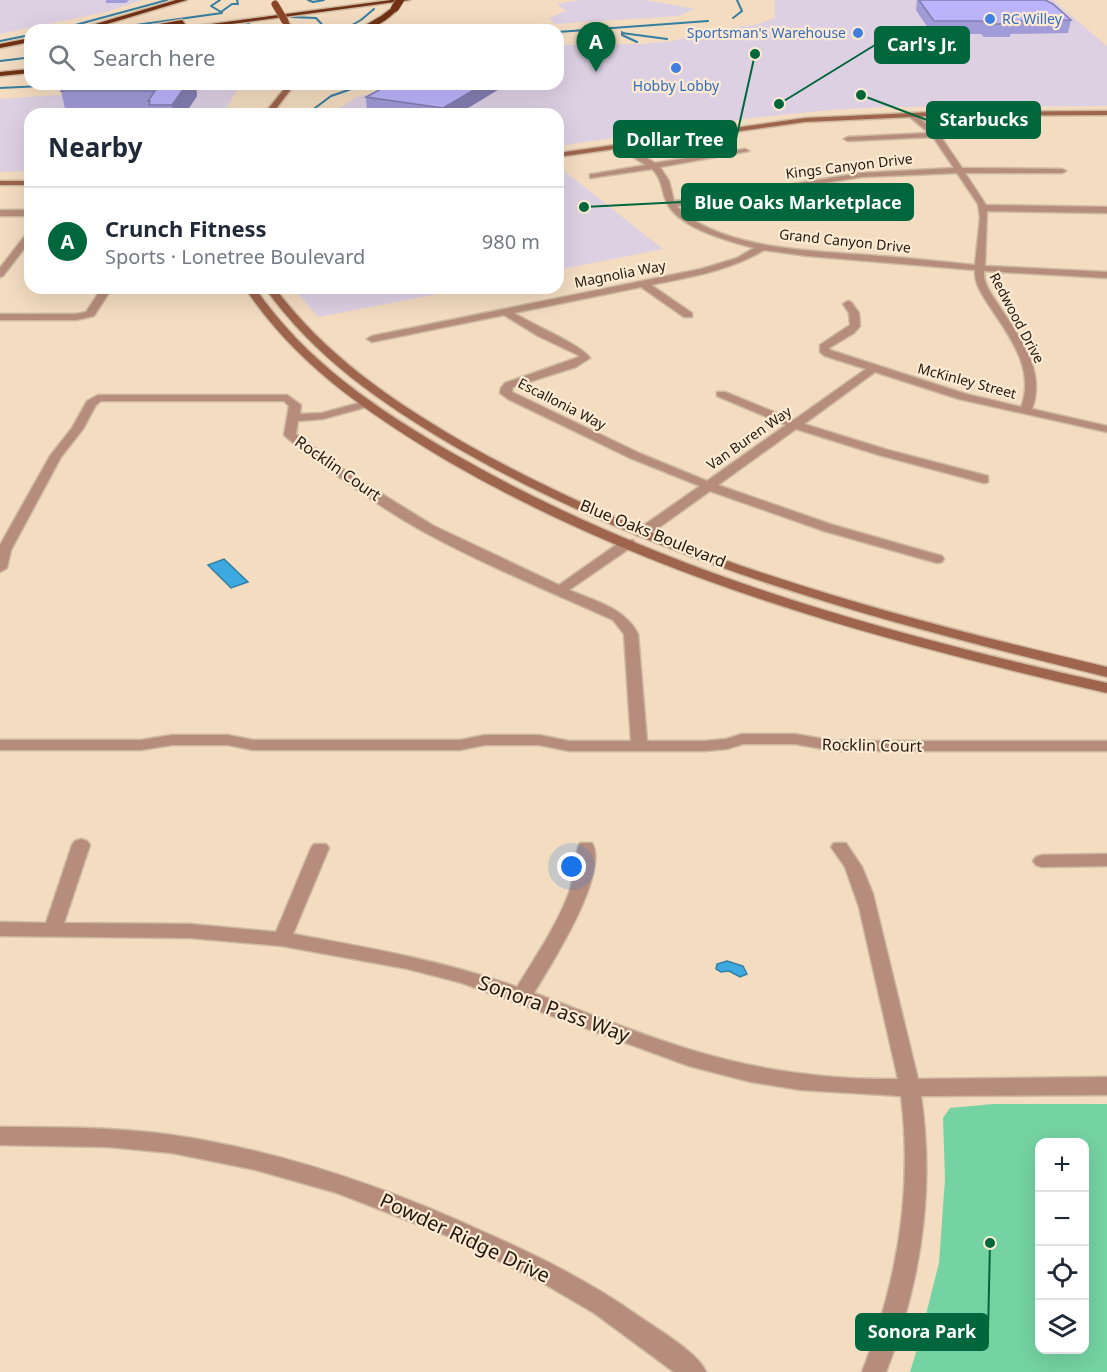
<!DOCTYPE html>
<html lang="en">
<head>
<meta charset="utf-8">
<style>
  body { margin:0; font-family:"Noto Sans",sans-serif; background:#f6f6f7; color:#1f2937 }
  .controls { position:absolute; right:18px; bottom:18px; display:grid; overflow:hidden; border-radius:12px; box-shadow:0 6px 24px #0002 }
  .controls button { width:54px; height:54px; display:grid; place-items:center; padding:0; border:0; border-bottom:2px solid #e0e1e3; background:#fff; color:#1f2937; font:30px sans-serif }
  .you { position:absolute; left:572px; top:867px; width:21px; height:21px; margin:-15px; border:4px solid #fff; border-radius:50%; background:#1a73e8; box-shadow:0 0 0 9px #1a73e833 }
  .badge { display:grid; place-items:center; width:39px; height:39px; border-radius:50%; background:#00673c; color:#fff; font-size:20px; font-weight:700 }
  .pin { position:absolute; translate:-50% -50px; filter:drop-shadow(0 2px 3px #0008) }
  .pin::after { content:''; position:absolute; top:32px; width:21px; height:18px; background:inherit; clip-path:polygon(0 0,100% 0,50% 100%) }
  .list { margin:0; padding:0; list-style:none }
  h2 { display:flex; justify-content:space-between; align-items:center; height:78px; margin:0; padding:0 24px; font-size:26px }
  h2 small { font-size:20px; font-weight:400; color:#747a83 }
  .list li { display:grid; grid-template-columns:39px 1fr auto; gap:18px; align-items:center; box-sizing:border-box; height:108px; padding:0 24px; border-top:2px solid #e0e1e3 }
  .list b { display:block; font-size:22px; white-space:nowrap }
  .list p { margin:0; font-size:20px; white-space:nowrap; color:#747a83 }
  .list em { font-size:20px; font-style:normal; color:#747a83 }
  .icon { flex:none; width:33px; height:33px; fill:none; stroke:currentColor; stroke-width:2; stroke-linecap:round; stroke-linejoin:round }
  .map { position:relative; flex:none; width:1107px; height:1372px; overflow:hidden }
  .search { position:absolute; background:#fff; box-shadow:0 6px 24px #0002; left:24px; top:24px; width:540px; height:66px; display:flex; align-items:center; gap:15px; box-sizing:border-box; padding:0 21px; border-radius:18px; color:#747a83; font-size:22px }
  .panel { position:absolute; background:#fff; box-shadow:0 6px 24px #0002; left:24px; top:108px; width:540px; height:186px; border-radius:18px }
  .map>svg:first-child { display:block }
</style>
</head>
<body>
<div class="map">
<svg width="1107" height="1372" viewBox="0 0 1107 1372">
  <rect width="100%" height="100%" fill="#f3dcc0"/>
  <path fill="#ded0e3" d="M 0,0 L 143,0 L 105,12 L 0,34 Z
    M 580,0 L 645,0 L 695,9 L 678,16 L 555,24 L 549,18 L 566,11 L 557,4 Z
    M 775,0 L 1053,0 L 1107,46 L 1107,106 L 886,107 L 830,110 L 752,118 L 558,146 L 558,114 L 330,114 L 357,97 L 370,94 L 390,84 L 558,84 L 558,45 L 642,44 L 672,41 L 729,28 L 754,25 L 775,18 Z
    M 216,84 L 241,84 L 222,114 L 30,114 L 30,171 L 0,172 L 0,99 Z
    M 558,166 L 663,249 L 558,270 Z
    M 293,288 L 469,288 L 318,317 Z"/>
  <path fill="#75d3a3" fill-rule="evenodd" d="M 993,1104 L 1107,1104 L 1107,1372 L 910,1372 L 918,1346 L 939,1263 L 945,1179 L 943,1118 L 950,1108 ZM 1040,1142 L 1084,1142 L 1084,1350 L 1040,1350 Z"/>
  <path fill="#3caae0" stroke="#347ea1" stroke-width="1.5" d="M 224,559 L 248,582 L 231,588 L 208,565 Z
    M 727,961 L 743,966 L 747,974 L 740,977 L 729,971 L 721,972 L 716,969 L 717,964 Z"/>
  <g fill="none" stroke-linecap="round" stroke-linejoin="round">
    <path stroke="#347ea1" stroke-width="2" d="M 220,0 L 211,6 L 221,12 L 232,4 L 238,4 L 237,0
      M 308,0 L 313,2 L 324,0
      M 291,17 L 316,18 L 327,30
      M 733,18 L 742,11 L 737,0
      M 57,30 L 167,0
      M 100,30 L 222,13
      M 237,30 L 249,23
      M 343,30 L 361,20 L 374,9
      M 558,32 L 708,21
      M 622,32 L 622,35 L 637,42
      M 622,33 L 667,39
      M 0,41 L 30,35
      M 0,61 L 25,58
      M 0,88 L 85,84
      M 307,114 L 331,96 L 366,84"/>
    <g stroke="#cdb9a0" stroke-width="3">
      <path id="minor" d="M 913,113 L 938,133 L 1030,132 L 1034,134 L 1030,136 L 941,137 L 962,168 L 1062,169 L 1066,171 L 1062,173 L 965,173 L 986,205 L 1107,207 L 1107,213 L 987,211 L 985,266 L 1107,272 L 1107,278 L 984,271 C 983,282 990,292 996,301 C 1017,334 1047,369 1032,409 L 1107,426 L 1107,432 L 959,399 L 875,372 L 804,424 L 888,450 L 988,476 L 988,482 L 984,483 L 879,455 L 796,429 L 718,485 L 833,525 L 942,556 L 944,559 L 942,562 L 937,563 L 824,531 L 710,491 L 647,536 L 637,536 L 636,533 L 637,530 L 700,486 L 630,458 L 508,399 L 500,393 L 501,388 L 505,383 L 579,357 L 578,355 L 538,336 L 504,315 L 372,342 L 367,339 L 372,336 L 701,269 L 737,258 L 754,248 C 728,241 679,228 667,203 C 661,191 663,179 652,169 L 590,178 L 590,174 L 593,174 L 646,165 L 618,148 L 618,144 L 624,144 L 655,163 L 745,149 L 749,151 L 660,167 L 669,181 L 674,201 L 719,196 L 861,173 L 954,168 L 933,137 L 848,141 L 844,139 L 848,137 L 929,133 L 910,117 ZM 957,173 L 978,204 L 980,218 L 975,265 C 943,262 911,258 879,256 C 822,251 718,251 677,206 L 774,192 L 811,207 L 858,213 L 862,210 L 861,208 L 813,202 L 784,190 L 861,177 ZM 764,250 L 808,256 L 975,270 C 974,283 982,294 988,304 C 1008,334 1036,369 1021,407 L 966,394 L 830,350 L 829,348 L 854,333 L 860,326 L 859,313 L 851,302 L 848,301 L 843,304 L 849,313 L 850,325 L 820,345 L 820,352 L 825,356 L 866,369 L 794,420 L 725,392 L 717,392 L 717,396 L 786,425 L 707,481 L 639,453 L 512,392 L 513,387 L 576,367 L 590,358 C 582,345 531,324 514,313 L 641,287 L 684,317 L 692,317 L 692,313 L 651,285 C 690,277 729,271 764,250 Z
        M 0,210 L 30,210 L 30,216 L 0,216 Z
        M 30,232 L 30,241 L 3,276 L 0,277 L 0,268 L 27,233 Z
        M 102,288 L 112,288 L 94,316 L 76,320 L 0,320 L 0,314 L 76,314 L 86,312 Z
        M 98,395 L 287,395 L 301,405 L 300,414 L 322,413 L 366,401 L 370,402 L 370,406 L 323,419 L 298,421 L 296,434 L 348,473 L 434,526 L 559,585 L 623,540 L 633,540 L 635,543 L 633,546 L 569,590 C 595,601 625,608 638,634 L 647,741 L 704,741 L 726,739 L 742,734 L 795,734 L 835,741 L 1107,741 L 1107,751 L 835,751 L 795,744 L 743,744 L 727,749 L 704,751 L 569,751 L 539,745 L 485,745 L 460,750 L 253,750 L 228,745 L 172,745 L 141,750 L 0,750 L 0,740 L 141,740 L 172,735 L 228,735 L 253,740 L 460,740 L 485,735 L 539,735 L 569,741 L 631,741 L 624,634 L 613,620 C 551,592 487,566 426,533 C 377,506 331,472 286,437 L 284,435 L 289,406 L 284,401 L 101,401 L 96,405 L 83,429 L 61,457 L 11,550 L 7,568 L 0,572 L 0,545 L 50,456 L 72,428 L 87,401 Z
        M 81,839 L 87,841 L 90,845 L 64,923 L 190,924 L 276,932 L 311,848 L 314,844 L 326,844 L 329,848 L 293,934 C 370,948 444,961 517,987 C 536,956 556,927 569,893 C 574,879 574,853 580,843 L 592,843 C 610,873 550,966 534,993 C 588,1013 643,1036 698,1052 C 762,1071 831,1080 898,1079 L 859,907 L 845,867 L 831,847 L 834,843 L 846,843 L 862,867 L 873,894 L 918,1079 L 1107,1077 L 1107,1095 L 921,1096 C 935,1191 921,1283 886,1372 L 862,1372 C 897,1284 913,1191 901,1096 L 801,1090 L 751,1082 L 689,1066 L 462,983 L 408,969 L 282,946 L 190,938 L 0,936 L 0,922 L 46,923 L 72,845 L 75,841 Z
        M 1107,854 L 1107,866 L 1042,867 L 1036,865 L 1033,861 L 1036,857 L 1042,855 Z
        M 0,1127 C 57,1127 115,1127 172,1135 C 281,1151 386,1187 486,1233 C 539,1256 590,1282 637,1315 C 655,1328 698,1352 706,1372 L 674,1372 L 594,1313 L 541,1282 L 448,1236 L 337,1193 L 256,1170 L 172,1153 L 108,1147 L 0,1145 Z"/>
    </g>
    <g stroke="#cdb9a0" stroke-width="3">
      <path id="secondary" d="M 288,84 L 295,84 L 272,114 L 264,114 Z
        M 1107,111 L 1107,115 L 933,116 L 805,122 L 558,157 L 558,153 L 805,118 L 933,112 Z
        M 0,181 L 30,181 L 30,185 L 0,185 Z
        M 245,288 L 255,288 C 306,362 379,411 456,455 C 658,571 882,633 1107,683 L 1107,693 C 881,641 654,580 451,463 C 372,416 297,366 245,288 Z
        M 265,288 L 275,288 C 324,354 391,400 461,441 C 659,555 886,615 1107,667 L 1107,677 C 883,622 653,562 452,445 C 381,403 314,357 265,288 Z"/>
    </g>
    <g stroke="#cdb9a0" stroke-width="3">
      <path id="primary" d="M 283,20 L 287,20 L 294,30 L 288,30 Z"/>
    </g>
    <g stroke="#cdb9a0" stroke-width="3">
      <path id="motorway" d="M 176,0 L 187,0 L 87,30 L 75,30 Z
        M 391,0 L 410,0 L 187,30 L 166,30 Z
        M 393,7 L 399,8 C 388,20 374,30 357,30 L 381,16 Z
        M 182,20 L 185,24 L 144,30 L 125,30 Z
        M 30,38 L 30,42 L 0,48 L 0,44 Z
        M 30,69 L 30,73 L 0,76 L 0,72 Z"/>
    </g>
    <use href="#minor" fill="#b68d7c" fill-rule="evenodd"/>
    <use href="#secondary" fill="#9f644c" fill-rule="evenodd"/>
    <use href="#primary" fill="#8d4527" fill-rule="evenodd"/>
    <use href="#motorway" fill="#723115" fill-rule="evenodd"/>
    <g stroke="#cdb9a0" stroke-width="8" stroke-linecap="butt">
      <path id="primary-bridge" d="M 275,4 L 285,21"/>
    </g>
    <g stroke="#cdb9a0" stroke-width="9" stroke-linecap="butt">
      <path id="motorway-bridge" d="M 395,8 L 400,0"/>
    </g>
    <use href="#primary-bridge" stroke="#8d4527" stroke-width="7"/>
    <use href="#motorway-bridge" stroke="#723115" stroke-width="8"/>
  </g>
  <path fill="#a19bd8" d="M 106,0 L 129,0 L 126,3 L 106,3 Z
    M 917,0 L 1045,0 L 1071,20 L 1068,33 L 1010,34 L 1010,37 L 984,37 L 981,34 L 932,34 L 916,10 Z
    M 68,84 L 196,84 L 197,96 L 185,114 L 150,114 L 150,113 L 66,113 L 61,91 Z
    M 390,84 L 501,84 L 501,88 L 458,114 L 384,114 L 367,112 L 366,97 Z"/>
  <path fill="#837eb0" d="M 187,84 L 196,84 L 197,96 L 185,114 L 174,114 L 172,105 Z
    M 484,84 L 501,84 L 501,88 L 458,114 L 443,114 L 443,108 Z"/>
  <path fill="#bbb4fb" stroke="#837eb0" stroke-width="1.5" d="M 919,0 L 1045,0 L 1053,4 L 1071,20 L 1010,21 L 1012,24 L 986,24 L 983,21 L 934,21 Z
    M 68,84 L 187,84 L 172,105 L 149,105 L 150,101 L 148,101 L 155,91 L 61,91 Z
    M 390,84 L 484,84 L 443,108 L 366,97 Z"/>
  <g fill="#3f7fe0" stroke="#fcead3" stroke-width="2">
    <circle cx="990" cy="19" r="6"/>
    <circle cx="858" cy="33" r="6"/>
    <circle cx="676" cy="68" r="6"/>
  </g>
  <g text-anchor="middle" stroke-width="4.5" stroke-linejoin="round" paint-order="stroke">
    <g font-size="14" fill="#366cbe" stroke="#fcead3" text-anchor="start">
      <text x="1002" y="24">RC Willey</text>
      <text x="846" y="38" text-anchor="end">Sportsman's Warehouse</text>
      <text x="676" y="91" text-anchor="middle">Hobby Lobby</text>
    </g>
    <g font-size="14" fill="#21190f" stroke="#fcead3">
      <text transform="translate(849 166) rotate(-7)" y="5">Kings Canyon Drive</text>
      <text transform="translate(845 241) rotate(6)" y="5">Grand Canyon Drive</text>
      <text transform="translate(620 274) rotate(-11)" y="5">Magnolia Way</text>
      <text transform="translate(1017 318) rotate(62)" y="5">Redwood Drive</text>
      <text transform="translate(967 381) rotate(15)" y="5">McKinley Street</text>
      <text transform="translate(562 404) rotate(27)" y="5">Escallonia Way</text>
      <text transform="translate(749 438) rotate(-35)" y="5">Van Buren Way</text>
    </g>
    <g font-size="16" fill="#21190f" stroke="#fcead3">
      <text transform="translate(338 468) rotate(35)" y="6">Rocklin Court</text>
      <text transform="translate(653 533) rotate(22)" y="6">Blue Oaks Boulevard</text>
      <text transform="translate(872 745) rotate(1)" y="6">Rocklin Court</text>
    </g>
    <g font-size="20" fill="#21190f" stroke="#fcead3">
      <text transform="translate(554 1009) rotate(20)" y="7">Sonora Pass Way</text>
      <text transform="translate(465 1238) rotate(25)" y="7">Powder Ridge Drive</text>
    </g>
  </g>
  <path fill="none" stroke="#00673c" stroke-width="2" d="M779 104L875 45M861 95L927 120M755 54L736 139M584 207L682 202M990 1243L988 1332"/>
  <g fill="#00673c" stroke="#fcead3" stroke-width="2">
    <circle cx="779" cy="104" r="6"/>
    <circle cx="861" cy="95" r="6"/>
    <circle cx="755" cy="54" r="6"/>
    <circle cx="584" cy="207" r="6"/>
    <circle cx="990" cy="1243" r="6"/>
  </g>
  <g fill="#00673c" stroke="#00673c" stroke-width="2">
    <rect x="875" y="27" width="94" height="36" rx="6"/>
    <rect x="927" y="102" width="113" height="36" rx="6"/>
    <rect x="614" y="121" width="122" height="36" rx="6"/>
    <rect x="682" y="184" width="231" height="36" rx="6"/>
    <rect x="856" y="1314" width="132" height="36" rx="6"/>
  </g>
  <g font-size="18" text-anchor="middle" font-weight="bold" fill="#fff">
    <text x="922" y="51">Carl's Jr.</text>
    <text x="984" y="126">Starbucks</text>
    <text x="675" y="146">Dollar Tree</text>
    <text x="798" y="209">Blue Oaks Marketplace</text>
    <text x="922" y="1338">Sonora Park</text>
  </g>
</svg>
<div class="controls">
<button>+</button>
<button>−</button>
<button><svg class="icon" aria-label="locate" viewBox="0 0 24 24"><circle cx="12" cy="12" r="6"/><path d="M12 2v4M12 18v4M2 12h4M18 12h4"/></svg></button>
<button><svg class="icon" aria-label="layers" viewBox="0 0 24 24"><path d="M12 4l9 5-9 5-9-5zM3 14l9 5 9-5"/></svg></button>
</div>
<div class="you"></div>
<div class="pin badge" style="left:596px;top:72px">A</div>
<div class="search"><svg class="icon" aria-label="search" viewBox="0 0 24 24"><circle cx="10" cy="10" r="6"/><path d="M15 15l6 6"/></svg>Search here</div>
<section class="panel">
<h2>Nearby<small></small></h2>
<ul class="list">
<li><span class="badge">A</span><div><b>Crunch Fitness</b><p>Sports · Lonetree Boulevard</p></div><em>980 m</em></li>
</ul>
</section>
</div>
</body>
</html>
